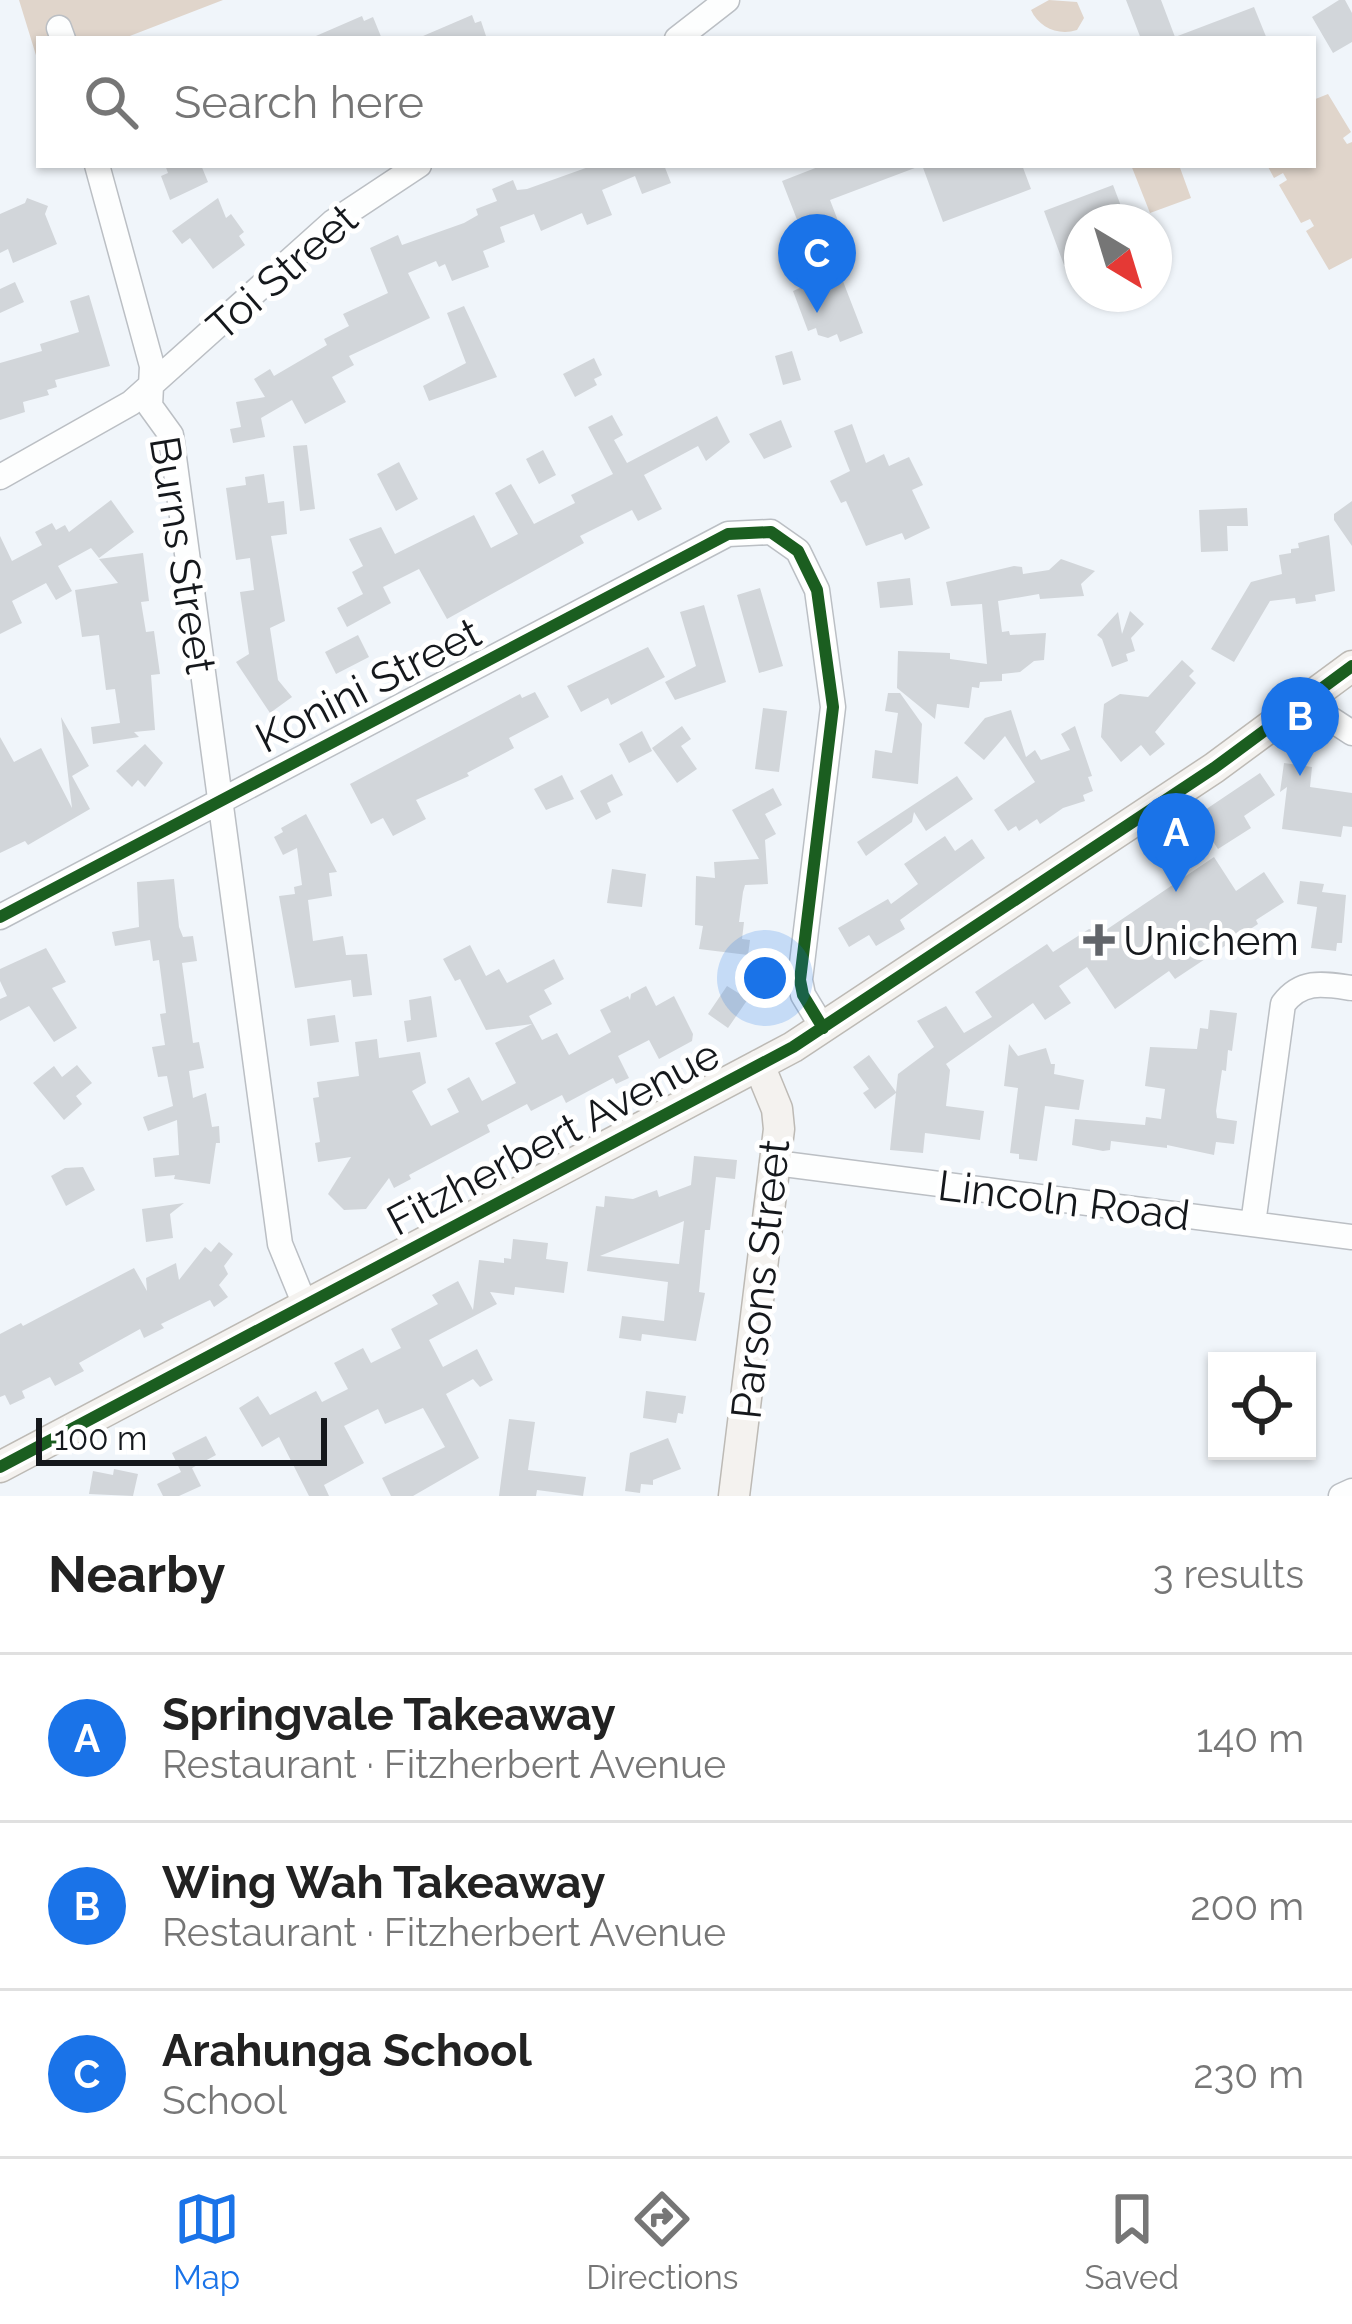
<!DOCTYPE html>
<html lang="en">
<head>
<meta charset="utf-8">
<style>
  body { margin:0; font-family:Raleway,sans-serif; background:#f2f2f2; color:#222 }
  .controls { position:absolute; right:36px; bottom:36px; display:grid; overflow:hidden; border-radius:0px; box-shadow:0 3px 9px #0004 }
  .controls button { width:108px; height:108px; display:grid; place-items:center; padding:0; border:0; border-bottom:3px solid #e0e0e0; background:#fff; color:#222; font:60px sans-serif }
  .compass { position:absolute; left:1064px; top:204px; width:108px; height:108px; border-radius:50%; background:#fff; box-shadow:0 3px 9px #0004; rotate:142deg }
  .scale { position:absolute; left:36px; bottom:30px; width:291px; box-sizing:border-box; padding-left:12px; border:6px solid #15181c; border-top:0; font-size:33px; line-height:42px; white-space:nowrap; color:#15181c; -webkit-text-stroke:9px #fff; paint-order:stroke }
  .you { position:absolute; left:765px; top:978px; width:42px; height:42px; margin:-30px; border:9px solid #fff; border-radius:50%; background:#1a73e8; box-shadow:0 0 0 18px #1a73e833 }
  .badge { display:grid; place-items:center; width:78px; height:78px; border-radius:50%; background:#1a73e8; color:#fff; font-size:39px; font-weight:700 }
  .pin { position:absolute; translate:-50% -99px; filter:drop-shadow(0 3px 6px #0008) }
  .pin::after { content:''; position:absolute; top:63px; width:42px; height:36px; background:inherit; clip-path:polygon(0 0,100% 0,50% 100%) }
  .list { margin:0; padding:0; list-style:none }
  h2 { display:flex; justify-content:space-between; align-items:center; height:156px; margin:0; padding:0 48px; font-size:51px }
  h2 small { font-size:39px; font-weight:400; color:#767676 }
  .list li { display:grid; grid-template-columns:78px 1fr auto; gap:36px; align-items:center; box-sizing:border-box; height:168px; padding:0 48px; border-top:3px solid #e0e0e0 }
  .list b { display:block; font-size:45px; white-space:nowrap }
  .list p { margin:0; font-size:39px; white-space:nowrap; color:#767676 }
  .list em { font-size:39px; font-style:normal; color:#767676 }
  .icon { flex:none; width:66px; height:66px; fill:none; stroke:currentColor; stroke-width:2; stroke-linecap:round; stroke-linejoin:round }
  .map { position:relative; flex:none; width:1352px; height:1496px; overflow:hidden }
  .search { position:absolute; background:#fff; box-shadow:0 3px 9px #0004; left:36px; right:36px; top:36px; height:132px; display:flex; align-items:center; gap:30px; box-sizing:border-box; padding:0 42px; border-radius:0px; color:#767676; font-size:45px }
  .sheet { height:660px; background:#fff }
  nav { display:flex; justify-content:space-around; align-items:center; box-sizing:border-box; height:168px; border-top:3px solid #e0e0e0; background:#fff; font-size:33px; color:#767676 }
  nav a { display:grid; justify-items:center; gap:6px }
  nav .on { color:#1a73e8 }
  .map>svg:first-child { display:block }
</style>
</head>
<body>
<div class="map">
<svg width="1352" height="1496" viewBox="0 0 1352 1496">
  <rect width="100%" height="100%" fill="#f0f5fa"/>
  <path fill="#e0d5cb" d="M 19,0 L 223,0 L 122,39 L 39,39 L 39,65 Z
    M 1049,0 L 1077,2 L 1084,18 L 1077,30 C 1059,36 1039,28 1031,10 Z
    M 1328,94 L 1351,132 L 1343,138 L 1347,144 L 1352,142 L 1352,258 L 1329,270 L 1306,231 L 1314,226 L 1310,219 L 1301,223 L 1279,185 L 1287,180 L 1283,173 L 1274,178 L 1267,165 L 1313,165 L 1313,100 Z
    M 1131,165 L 1179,165 L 1191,198 L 1150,213 Z"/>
  <path fill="#d2d6da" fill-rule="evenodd" d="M 1126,0 L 1161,0 L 1175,37 L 1254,7 L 1267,39 L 1141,39 Z
    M 1339,0 L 1345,0 L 1352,13 L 1352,42 L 1333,53 L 1312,17 Z
    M 472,15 L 475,23 L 481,21 L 487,39 L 416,39 Z
    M 362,16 L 364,21 L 373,17 L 382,39 L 309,39 Z
    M 165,165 L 201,165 L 208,182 L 170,200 L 161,176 L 168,173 Z
    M 594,165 L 664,165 L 671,183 L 642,194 L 635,176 L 602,190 L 612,215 L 587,225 L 582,213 L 541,231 L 534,214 L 500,227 L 505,242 L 483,251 L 489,267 L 452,281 L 445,264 L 439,267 L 436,261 L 408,273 L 430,318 L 349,356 L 354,365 L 332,377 L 346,402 L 305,424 L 292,400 L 261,418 L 265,437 L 233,443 L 230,429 L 241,427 L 236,402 L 265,397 L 254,379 L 270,369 L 274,376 L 327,345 L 324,339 L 349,326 L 343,314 L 388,293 L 370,248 L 398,235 L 402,245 L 464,223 L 478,215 L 476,209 L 497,201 L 492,189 L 513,180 L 517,190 L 527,189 Z
    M 823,165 L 920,166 L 830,200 L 850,252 L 834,258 L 863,333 L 840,342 L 837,334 L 828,338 L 818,335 L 816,328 L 808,331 L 793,291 L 820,279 L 782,181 Z
    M 922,165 L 1022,165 L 1031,189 L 943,222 Z
    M 1113,185 L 1127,222 L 1082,222 L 1082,258 L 1064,265 L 1044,211 Z
    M 27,198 L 48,206 L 45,214 L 57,244 L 13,263 L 8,249 L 0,253 L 0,214 L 25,203 Z
    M 218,198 L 226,218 L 231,214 L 244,232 L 239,236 L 245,245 L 213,269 L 190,238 L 182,244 L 172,231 Z
    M 15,282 L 24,302 L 0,313 L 0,289 Z
    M 89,295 L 110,366 L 55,380 L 57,387 L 47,390 L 49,395 L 23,402 L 25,412 L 0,420 L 0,363 L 42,351 L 40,344 L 79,332 L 70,301 Z
    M 464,306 L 497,377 L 429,401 L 423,386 L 466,363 L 447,313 Z
    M 792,351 L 801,380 L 783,385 L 775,356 Z
    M 594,358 L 602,375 L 594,379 L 597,385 L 575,397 L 563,374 Z
    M 612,415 L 623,435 L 614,440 L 627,463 L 717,416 L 730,442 L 706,461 L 698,446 L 644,475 L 662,509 L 638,521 L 632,510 L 580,536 L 584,543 L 447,619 L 419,569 L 383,587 L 391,603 L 347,627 L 337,608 L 363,594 L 352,572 L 363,566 L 349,539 L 381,527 L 395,554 L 474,515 L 491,548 L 518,534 L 495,493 L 511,484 L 534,524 L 575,503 L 571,495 L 613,474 L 588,427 Z
    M 781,420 L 792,447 L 764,459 L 749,434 Z
    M 852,424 L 866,463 L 884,454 L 889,466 L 909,457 L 923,485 L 912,490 L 930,528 L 905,540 L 902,533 L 866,546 L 846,501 L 841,503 L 830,481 L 850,471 L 834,431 Z
    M 307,445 L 315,509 L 300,511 L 293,446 Z
    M 543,450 L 556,475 L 539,484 L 526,459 Z
    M 399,462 L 418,499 L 396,511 L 377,474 Z
    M 264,474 L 268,503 L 284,501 L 287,534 L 271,536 L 285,621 L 270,628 L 278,680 L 292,697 L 270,713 L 236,662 L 249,654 L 240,592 L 254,590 L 250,558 L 236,560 L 226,488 L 246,485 L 245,477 Z
    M 111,500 L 134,532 L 99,558 L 91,548 L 58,566 L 72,591 L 56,600 L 46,583 L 12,601 L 22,623 L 0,634 L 0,536 L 12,561 L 42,545 L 35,532 L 52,523 L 56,530 L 65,525 L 69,532 Z
    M 1352,501 L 1352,546 L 1334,520 L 1334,514 Z
    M 1247,508 L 1248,526 L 1227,526 L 1228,551 L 1201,552 L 1199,510 Z
    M 1329,535 L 1335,591 L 1315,595 L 1316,601 L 1296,604 L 1295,598 L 1270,601 L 1234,662 L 1211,649 L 1251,582 L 1282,574 L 1279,555 L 1291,553 L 1291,549 L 1299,548 L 1298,543 Z
    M 143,553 L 149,601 L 141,602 L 146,632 L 154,631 L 160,674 L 151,675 L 155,730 L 134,732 L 139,737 L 93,744 L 91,727 L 120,723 L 115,689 L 106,690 L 99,635 L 82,637 L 75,590 L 118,583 L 99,559 Z
    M 1061,559 L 1095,571 L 1081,584 L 1084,596 L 1040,599 L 1039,594 L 998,601 L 1002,632 L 1009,631 L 1010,635 L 1046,633 L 1044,660 L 1034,661 L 1020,672 L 1002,674 L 1002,681 L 980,682 L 979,688 L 972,687 L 969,708 L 937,704 L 935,719 L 897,688 L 898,651 L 950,653 L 950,659 L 987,664 L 982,604 L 951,606 L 946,582 L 1014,566 L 1022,567 L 1023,574 L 1049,570 Z
    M 910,578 L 913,605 L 880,608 L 877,582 Z
    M 760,588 L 783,666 L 759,673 L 737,595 Z
    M 704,605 L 726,682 L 675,700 L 665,682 L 696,666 L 680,612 Z
    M 1130,611 L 1144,624 L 1131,638 L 1135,651 L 1126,654 L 1128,661 L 1112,667 L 1102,639 L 1097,635 L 1118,612 L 1122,634 Z
    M 358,635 L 369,657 L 336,674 L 325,652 Z
    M 648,647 L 665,677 L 611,705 L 608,698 L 581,712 L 567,686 Z
    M 1182,660 L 1194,671 L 1189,676 L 1196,683 L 1155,732 L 1165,744 L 1150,756 L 1141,745 L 1121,762 L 1101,737 L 1104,704 L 1120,694 L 1148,697 Z
    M 535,692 L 549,717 L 509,738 L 514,748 L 467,773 L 469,776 L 416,800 L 426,819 L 393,836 L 383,818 L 371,824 L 350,784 L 520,694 L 522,698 Z
    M 888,693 L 900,693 L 922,724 L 918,784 L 872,778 L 875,750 L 892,753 L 898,713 L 885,711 Z
    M 763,708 L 787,711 L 779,772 L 755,769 Z
    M 1011,710 L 1026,757 L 1035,750 L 1041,760 L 1070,750 L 1061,734 L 1075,726 L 1092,776 L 1088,777 L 1093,791 L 1083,795 L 1085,801 L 1063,808 L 1040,824 L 1037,819 L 1019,831 L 1016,826 L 1008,831 L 994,810 L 1035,782 L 1005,736 L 984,760 L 964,743 L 985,718 Z
    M 61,717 L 89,766 L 72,776 L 90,809 L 28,845 L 25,841 L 0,853 L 0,737 L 14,762 L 41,748 L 72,808 Z
    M 682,726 L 691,739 L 681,746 L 697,769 L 677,783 L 652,748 Z
    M 642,731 L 652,751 L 629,763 L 619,744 Z
    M 145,744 L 163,763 L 145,787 L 138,780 L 132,787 L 116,771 Z
    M 1284,763 L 1312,767 L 1310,787 L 1352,793 L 1352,827 L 1343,826 L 1341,837 L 1282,829 L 1287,787 L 1280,792 Z
    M 1260,773 L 1275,795 L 1244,816 L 1251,828 L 1218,849 L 1196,816 Z
    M 612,774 L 623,795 L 607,803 L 611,812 L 596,820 L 580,791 Z
    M 562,775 L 574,799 L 546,810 L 534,789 Z
    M 957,776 L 973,799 L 926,831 L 914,812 L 912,822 L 866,856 L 857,842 Z
    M 773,788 L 782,805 L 765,814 L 776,834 L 765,840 L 768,884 L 745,885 L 743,892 L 739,922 L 744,922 L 742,939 L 750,940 L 748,955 L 699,949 L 703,926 L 695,925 L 696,876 L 715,878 L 714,862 L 759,859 L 732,810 Z
    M 306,814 L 337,872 L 329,873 L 332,896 L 308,900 L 313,941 L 343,936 L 346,955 L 367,954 L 372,995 L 353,997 L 351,980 L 295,988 L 279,896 L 295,894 L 294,887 L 302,885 L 297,848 L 283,855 L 274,837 L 283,832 L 281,828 Z
    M 945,836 L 955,851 L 972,839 L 985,858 L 900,920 L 905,929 L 876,946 L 869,935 L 849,947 L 838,928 L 888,899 L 891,904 L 918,884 L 904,864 Z
    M 1214,857 L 1236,891 L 1264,872 L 1284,902 L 1256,920 L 1258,924 L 1175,979 L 1169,971 L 1115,1009 L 1087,967 L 1059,986 L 1071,1003 L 1045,1020 L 1033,1003 L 946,1064 L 950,1070 L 946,1106 L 984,1111 L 980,1140 L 925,1133 L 923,1153 L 890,1150 L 896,1093 L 875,1109 L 863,1093 L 869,1089 L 853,1067 L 869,1055 L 896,1092 L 898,1074 L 934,1047 L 917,1021 L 946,1006 L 964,1033 L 992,1017 L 975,992 L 1047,944 L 1053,952 L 1089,929 L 1103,932 Z
    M 612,869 L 646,874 L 642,907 L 607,903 Z
    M 174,879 L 179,927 L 183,937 L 193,936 L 197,961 L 182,963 L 193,1043 L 199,1042 L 204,1068 L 189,1071 L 193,1098 L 206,1093 L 212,1127 L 219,1126 L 220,1143 L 216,1143 L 210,1184 L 174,1179 L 175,1175 L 155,1177 L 153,1158 L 179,1155 L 177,1120 L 148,1131 L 143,1117 L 173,1106 L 167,1076 L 158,1077 L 152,1047 L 165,1045 L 160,1014 L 166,1013 L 159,960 L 153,961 L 150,940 L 115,946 L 112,932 L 139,927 L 137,882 Z
    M 1300,881 L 1324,884 L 1322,892 L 1346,895 L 1342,943 L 1337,943 L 1336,951 L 1311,948 L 1317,907 L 1297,904 Z
    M 470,945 L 486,976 L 499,969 L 507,983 L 554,959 L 564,979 L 544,990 L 552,1004 L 529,1016 L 542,1040 L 557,1033 L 569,1055 L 611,1032 L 600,1010 L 628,996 L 630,1000 L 631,994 L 646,986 L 656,1006 L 674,996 L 693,1034 L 692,1041 L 659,1059 L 649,1040 L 618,1056 L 629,1078 L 616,1084 L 613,1078 L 566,1103 L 562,1095 L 531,1111 L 527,1104 L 487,1125 L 490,1132 L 409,1175 L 411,1179 L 394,1188 L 389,1178 L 366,1209 L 344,1210 L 328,1194 L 351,1157 L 318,1162 L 315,1143 L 320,1142 L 313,1098 L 319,1097 L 317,1082 L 359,1076 L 355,1042 L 377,1039 L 379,1058 L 420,1052 L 426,1083 L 412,1091 L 431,1126 L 459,1112 L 447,1089 L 469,1077 L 482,1101 L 516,1083 L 495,1043 L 532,1024 L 486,1030 L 460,979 L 455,981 L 443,959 Z
    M 46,948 L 66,982 L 52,988 L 77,1028 L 54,1042 L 29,1006 L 0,1021 L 0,999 L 7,996 L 0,981 L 0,969 Z
    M 727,986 L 748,999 L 728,1028 L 708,1014 Z
    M 431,996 L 437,1037 L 407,1042 L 404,1021 L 411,1020 L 409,1000 Z
    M 1210,1010 L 1237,1013 L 1232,1051 L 1228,1050 L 1226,1071 L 1222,1070 L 1216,1111 L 1217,1118 L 1237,1121 L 1234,1144 L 1216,1142 L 1214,1155 L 1167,1145 L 1167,1148 L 1111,1141 L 1110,1150 L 1103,1151 L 1072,1145 L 1075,1119 L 1145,1125 L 1146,1117 L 1161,1119 L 1165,1089 L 1145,1086 L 1150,1047 L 1197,1049 L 1200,1028 L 1208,1029 Z
    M 335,1015 L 339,1042 L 310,1046 L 307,1019 Z
    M 1009,1044 L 1018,1056 L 1046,1048 L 1051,1064 L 1055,1064 L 1054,1074 L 1084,1080 L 1079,1110 L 1045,1106 L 1037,1161 L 1019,1159 L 1019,1154 L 1010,1153 L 1018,1088 L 1004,1086 Z
    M 77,1065 L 92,1083 L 76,1096 L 82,1104 L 64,1120 L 33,1083 L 54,1066 L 62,1077 Z
    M 694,1156 L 737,1160 L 735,1179 L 716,1177 L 710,1230 L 705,1230 L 699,1292 L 705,1293 L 696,1341 L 642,1334 L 641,1341 L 619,1338 L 622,1316 L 664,1321 L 668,1282 L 587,1271 L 596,1206 L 604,1207 L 605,1196 L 633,1199 L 657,1190 L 659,1197 L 691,1185 ZM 684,1221 L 679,1264 L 600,1256 Z
    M 83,1167 L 95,1190 L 66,1206 L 51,1176 L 65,1168 Z
    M 184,1203 L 170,1214 L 173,1238 L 146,1242 L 142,1209 Z
    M 513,1239 L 548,1243 L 546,1259 L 568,1262 L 564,1293 L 515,1287 L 514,1295 L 490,1292 L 497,1304 L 429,1340 L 443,1367 L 477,1349 L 493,1380 L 480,1387 L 473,1379 L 446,1394 L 479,1458 L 413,1496 L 391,1496 L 382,1478 L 445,1447 L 423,1408 L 385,1424 L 378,1409 L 344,1426 L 364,1463 L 324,1485 L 329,1496 L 309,1496 L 279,1437 L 262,1447 L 239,1408 L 258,1396 L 270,1415 L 316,1391 L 322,1402 L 348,1389 L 334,1363 L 363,1348 L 371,1363 L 401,1348 L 391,1329 L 438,1304 L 432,1295 L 458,1281 L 473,1310 L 479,1260 L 504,1263 L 504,1258 L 511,1259 Z
    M 219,1242 L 233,1254 L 224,1266 L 228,1274 L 219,1285 L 228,1297 L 214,1307 L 210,1300 L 161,1324 L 164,1328 L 144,1338 L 140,1329 L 79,1363 L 84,1371 L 55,1386 L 50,1377 L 22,1391 L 25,1398 L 10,1405 L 5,1395 L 0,1397 L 0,1334 L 21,1323 L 23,1326 L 134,1268 L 147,1291 L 146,1278 L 176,1263 L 179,1280 L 205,1247 L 211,1252 Z
    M 646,1391 L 686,1396 L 683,1414 L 678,1413 L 676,1423 L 643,1418 Z
    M 509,1419 L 535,1422 L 528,1470 L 586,1477 L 583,1496 L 537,1490 L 536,1496 L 499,1496 Z
    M 206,1436 L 216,1455 L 192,1468 L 201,1486 L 179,1496 L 163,1496 L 157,1484 L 181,1472 L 172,1453 Z
    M 668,1438 L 681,1469 L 653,1480 L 653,1485 L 641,1484 L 640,1493 L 625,1491 L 630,1453 Z
    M 114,1469 L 138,1474 L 133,1496 L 89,1494 L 93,1471 L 113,1475 Z"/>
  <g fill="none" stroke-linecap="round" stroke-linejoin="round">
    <g stroke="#bbbfc4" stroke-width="27">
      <path id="minor" d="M 59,28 L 63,39
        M 677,39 L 727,0
        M 97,165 L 152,366 L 150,406 L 171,435 L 280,1244 L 305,1305
        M 0,477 L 131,403 L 333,222 L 419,165
        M 1310,697 L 1326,716 L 1352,733
        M 0,917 L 728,534 L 771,532 L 798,551 L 817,590 L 833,707 L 800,980 L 803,995 L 823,1028
        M 776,1163 L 1352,1237
        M 1253,1224 L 1283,1004 C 1302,979 1324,984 1352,988
        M 1341,1496 L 1352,1491"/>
    </g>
    <g stroke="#bdbab5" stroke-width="33">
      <path id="major" d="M 0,1467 L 793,1047 L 1214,768 L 1352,666
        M 734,1496 L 779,1129 L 777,1109 L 759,1065"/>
    </g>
    <use href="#minor" stroke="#fdfefe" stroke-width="24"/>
    <use href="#major" stroke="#f4f2ef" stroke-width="30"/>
    <g stroke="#fff" stroke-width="20">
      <path id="cycleway" d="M 0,917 L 728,534 L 771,532 L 798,551 L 817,590 L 833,707 L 800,980 L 803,995 L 823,1028
        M 0,1467 L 793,1047 L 1214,768 L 1352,666"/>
    </g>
    <use href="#cycleway" stroke="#1b5e20" stroke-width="12"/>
  </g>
  <path fill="#62656a" stroke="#fff" stroke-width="4.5" d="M1093 922h12v12h12v12h-12v12h-12v-12h-12v-12h12z"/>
  <g text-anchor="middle" stroke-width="10" stroke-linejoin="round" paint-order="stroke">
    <g font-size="42" fill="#15181c" stroke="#fff">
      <text transform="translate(282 272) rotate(-41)" y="15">Toi Street</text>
      <text transform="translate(183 555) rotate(81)" y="15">Burns Street</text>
      <text transform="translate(368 685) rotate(-27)" y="15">Konini Street</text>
      <text transform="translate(553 1137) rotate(-28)" y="15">Fitzherbert Avenue</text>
      <text transform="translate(1064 1200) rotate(7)" y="15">Lincoln Road</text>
      <text transform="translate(760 1279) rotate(-84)" y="15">Parsons Street</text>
    </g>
    <g font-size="42" fill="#15181c" stroke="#fff" text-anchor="start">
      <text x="1123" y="955">Unichem</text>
    </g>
  </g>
</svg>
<div class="controls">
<button><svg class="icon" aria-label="locate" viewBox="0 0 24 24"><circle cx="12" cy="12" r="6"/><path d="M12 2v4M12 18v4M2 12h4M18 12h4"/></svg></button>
</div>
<svg class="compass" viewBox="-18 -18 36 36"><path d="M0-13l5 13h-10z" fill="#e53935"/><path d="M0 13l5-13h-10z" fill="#767676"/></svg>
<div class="scale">100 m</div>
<div class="you"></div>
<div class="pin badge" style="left:1176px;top:892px">A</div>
<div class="pin badge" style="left:1300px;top:776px">B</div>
<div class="pin badge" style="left:817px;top:313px">C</div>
<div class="search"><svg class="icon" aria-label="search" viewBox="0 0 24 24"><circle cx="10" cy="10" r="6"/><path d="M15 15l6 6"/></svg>Search here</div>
</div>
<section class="sheet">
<h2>Nearby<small>3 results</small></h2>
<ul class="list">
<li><span class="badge">A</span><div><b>Springvale Takeaway</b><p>Restaurant · Fitzherbert Avenue</p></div><em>140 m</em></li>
<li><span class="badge">B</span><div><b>Wing Wah Takeaway</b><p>Restaurant · Fitzherbert Avenue</p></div><em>200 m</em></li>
<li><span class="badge">C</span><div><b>Arahunga School</b><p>School</p></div><em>230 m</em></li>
</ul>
</section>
<nav>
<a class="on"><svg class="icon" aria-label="map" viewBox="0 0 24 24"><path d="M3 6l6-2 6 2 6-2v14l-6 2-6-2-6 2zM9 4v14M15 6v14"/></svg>Map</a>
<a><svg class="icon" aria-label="directions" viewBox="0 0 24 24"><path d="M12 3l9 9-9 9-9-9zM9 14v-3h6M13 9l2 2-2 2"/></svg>Directions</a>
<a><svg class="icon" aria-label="saved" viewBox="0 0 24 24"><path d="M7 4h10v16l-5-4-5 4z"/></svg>Saved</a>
</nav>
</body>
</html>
